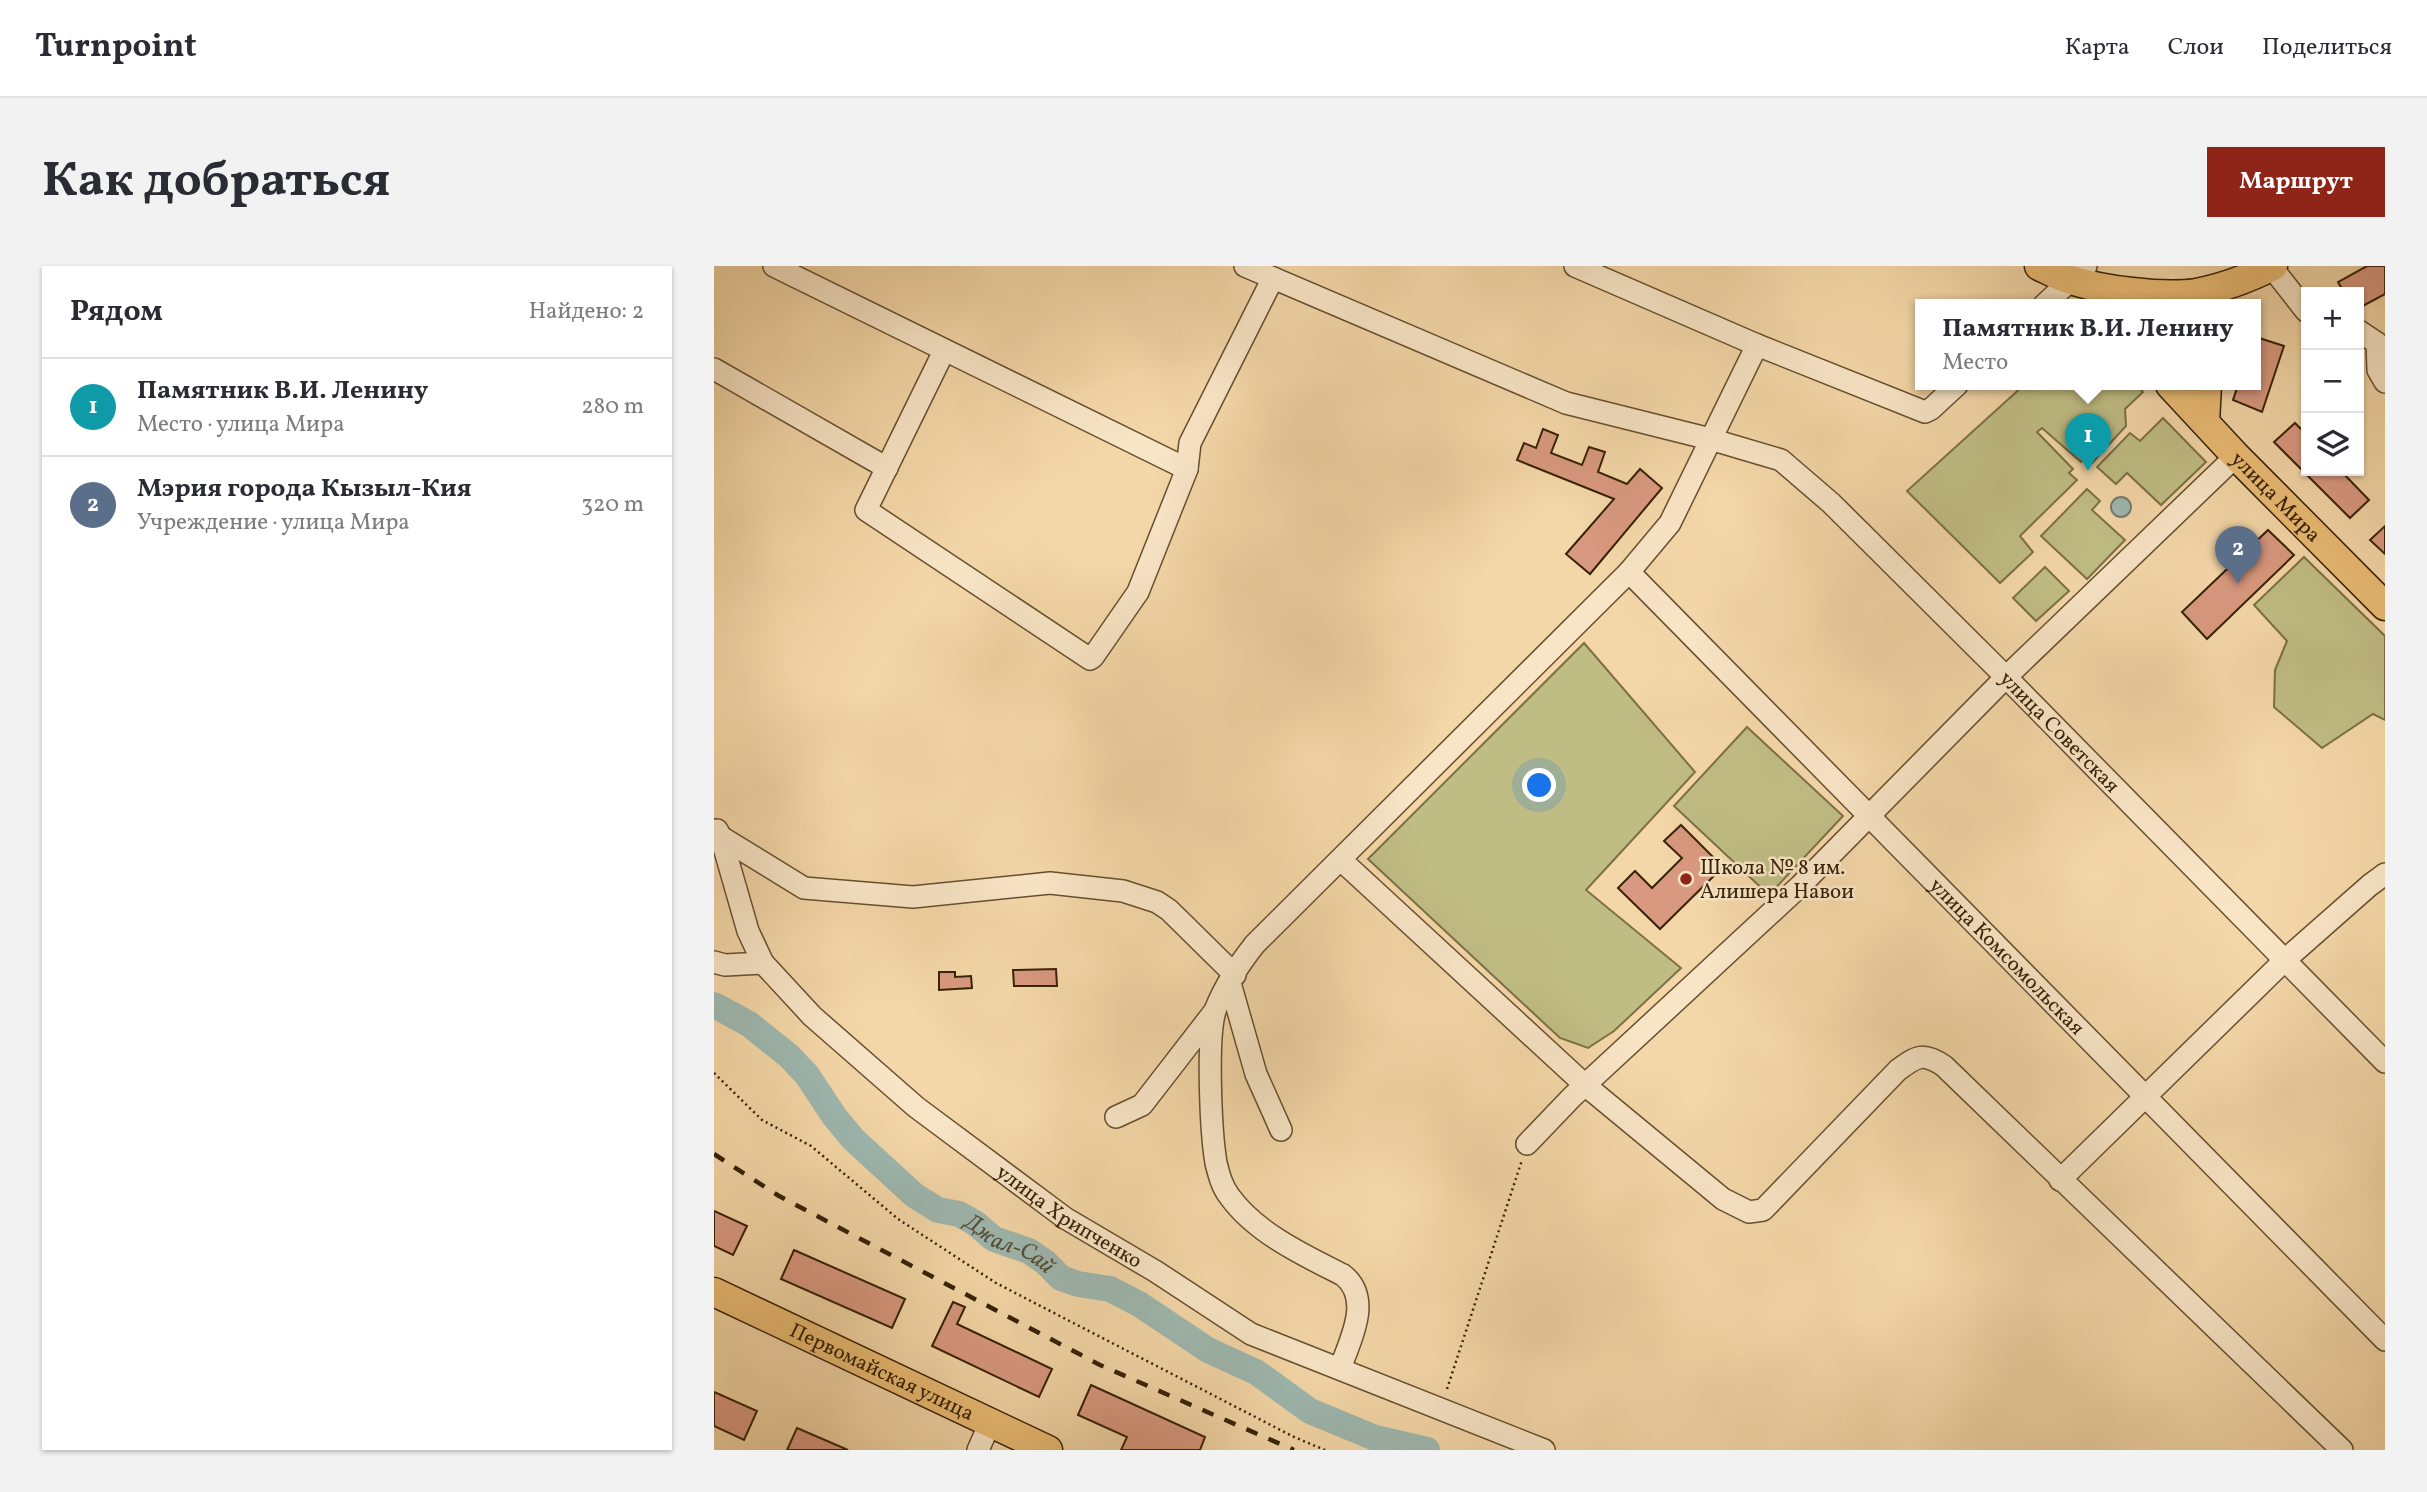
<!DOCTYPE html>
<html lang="ru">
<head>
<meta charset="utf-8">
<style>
  body { margin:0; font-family:Vollkorn,serif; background:#f2f2f3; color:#2b2b33 }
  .controls { position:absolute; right:21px; top:21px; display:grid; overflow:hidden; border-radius:0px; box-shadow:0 2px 5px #0004 }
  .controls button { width:63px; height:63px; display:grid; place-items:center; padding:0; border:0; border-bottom:2px solid #e1e1e2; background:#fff; color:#2b2b33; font:35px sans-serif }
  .you { position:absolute; left:826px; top:520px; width:24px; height:24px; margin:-18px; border:5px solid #fff; border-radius:50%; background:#1a73e8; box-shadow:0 0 0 10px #1a73e833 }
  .badge { display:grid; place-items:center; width:46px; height:46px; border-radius:50%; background:#8f2418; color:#fff; font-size:23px; font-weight:700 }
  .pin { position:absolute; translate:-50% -58px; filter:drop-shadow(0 2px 4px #0008) }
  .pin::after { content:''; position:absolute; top:37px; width:24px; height:21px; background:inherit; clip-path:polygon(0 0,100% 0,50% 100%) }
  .popup { position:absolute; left:1201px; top:33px; width:346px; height:91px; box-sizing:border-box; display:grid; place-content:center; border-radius:0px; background:#fff; filter:drop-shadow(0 2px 5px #0005); font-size:23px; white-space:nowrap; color:#7c7c81 }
  .popup b { font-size:26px; color:#2b2b33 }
  .popup::after { content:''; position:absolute; left:50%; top:100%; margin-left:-14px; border:14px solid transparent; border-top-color:#fff }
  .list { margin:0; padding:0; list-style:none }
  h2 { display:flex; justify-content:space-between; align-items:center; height:91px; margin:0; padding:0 28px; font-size:30px }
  h2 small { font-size:23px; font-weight:400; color:#7c7c81 }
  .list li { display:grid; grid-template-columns:46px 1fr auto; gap:21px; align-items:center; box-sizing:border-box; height:98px; padding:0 28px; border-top:2px solid #e1e1e2 }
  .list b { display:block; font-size:26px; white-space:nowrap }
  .list p { margin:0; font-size:23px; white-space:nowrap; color:#7c7c81 }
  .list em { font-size:23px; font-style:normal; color:#7c7c81 }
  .icon { flex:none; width:38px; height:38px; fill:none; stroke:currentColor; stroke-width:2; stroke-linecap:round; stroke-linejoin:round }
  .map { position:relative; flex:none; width:1671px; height:1184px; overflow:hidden; border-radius:0px }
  header { display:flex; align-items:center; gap:42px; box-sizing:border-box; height:98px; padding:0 35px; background:#fff; border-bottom:2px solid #e1e1e2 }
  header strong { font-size:33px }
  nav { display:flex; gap:38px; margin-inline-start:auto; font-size:24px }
  .intro { display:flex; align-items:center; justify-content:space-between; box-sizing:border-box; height:168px; padding:0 42px }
  h1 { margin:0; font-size:49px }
  .button { padding:18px 32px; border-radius:0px; background:#8f2418; color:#fff; font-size:24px; font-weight:700 }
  main { display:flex; gap:42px; padding:0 42px }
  aside { flex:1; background:#fff; border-radius:0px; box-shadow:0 2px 5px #0004 }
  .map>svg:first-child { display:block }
</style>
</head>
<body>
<header>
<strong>Turnpoint</strong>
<nav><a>Карта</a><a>Слои</a><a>Поделиться</a></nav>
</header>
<div class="intro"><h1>Как добраться</h1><a class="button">Маршрут</a></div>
<main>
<aside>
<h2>Рядом<small>Найдено: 2</small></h2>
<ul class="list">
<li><span class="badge" style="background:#0f9aa8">1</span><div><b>Памятник В.И. Ленину</b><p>Место · улица Мира</p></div><em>280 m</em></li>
<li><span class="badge" style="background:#5c6f8a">2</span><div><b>Мэрия города Кызыл-Кия</b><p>Учреждение · улица Мира</p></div><em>320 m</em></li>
</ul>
</aside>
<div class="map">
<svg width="1671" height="1184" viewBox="0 0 1671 1184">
  <rect width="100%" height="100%" fill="#f4d7a8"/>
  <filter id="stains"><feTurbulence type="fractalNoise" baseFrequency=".00286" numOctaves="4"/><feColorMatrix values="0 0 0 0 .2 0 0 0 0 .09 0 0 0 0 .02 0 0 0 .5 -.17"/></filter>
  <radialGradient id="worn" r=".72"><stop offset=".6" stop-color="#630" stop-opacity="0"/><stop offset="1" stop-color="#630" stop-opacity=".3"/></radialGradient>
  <path fill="#c0bd84" stroke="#7c7046" stroke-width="2" d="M 1310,119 L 1422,119 L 1429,126 L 1411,143 L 1412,160 L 1378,197 L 1372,192 L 1367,196 L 1328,162 L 1323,166 L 1359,203 L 1355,207 L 1363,214 L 1306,270 L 1319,286 L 1286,317 L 1193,225 Z
    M 1449,152 L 1492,196 L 1447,239 L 1413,207 L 1402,218 L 1383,201 L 1416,167 L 1426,175 Z
    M 1373,223 L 1386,235 L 1378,244 L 1411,274 L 1373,313 L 1327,270 Z
    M 1590,291 L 1671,370 L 1671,454 L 1659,448 L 1608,482 L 1560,441 L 1561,404 L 1573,375 L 1540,339 Z
    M 1331,301 L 1355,325 L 1322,355 L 1299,332 Z
    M 870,377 L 981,506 L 872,624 L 967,702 L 900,765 L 874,782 L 846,772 L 654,593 Z
    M 1033,461 L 1129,550 L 1055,629 L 960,540 Z"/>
  <path fill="#9eb8b0" stroke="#757c6c" stroke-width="2" d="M1397 241a10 10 0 1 1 20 0a10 10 0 1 1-20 0Z"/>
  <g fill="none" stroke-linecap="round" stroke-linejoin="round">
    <path stroke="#9eb8b0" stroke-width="26" id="s1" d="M 0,739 L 35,758 L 75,790 L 93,809 L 120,850 L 139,873 L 200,929 L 224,944 L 245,948 L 261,957 L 280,973 L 315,985 L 331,996 L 347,1012 L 364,1018 L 396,1023 L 425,1038 L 494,1084 L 542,1106 L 596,1145 L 661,1172 L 713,1184"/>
  </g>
  <path fill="#d99980" stroke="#372207" stroke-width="2" d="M 1653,0 L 1671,0 L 1671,28 L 1645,42 L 1645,26 L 1630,26 L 1624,16 Z
    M 1542,71 L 1570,80 L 1548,146 L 1519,134 L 1524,119 L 1542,119 Z
    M 1581,157 L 1592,168 L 1592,205 L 1627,205 L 1655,234 L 1636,252 L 1560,176 Z
    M 829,163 L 844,169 L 837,187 L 868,199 L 875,181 L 891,186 L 884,206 L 913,218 L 926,203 L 948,222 L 876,308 L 852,288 L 900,233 L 803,194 L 810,177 L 822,182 Z
    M 1671,260 L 1671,288 L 1656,274 Z
    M 1554,264 L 1580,289 L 1493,373 L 1468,346 Z
    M 967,559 L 1009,601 L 946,663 L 904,622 L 921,605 L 938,622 L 968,592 L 950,575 Z
    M 342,703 L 343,720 L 300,720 L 299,704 Z
    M 225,706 L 241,706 L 241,711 L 257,710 L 258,722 L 225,724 Z
    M 0,945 L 33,960 L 19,989 L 0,980 Z
    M 80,984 L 191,1033 L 178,1062 L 67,1013 Z
    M 239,1036 L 251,1041 L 243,1058 L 338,1103 L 325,1131 L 218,1080 Z
    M 377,1119 L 491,1171 L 486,1184 L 407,1184 L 413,1171 L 364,1149 Z
    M 0,1126 L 43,1145 L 30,1174 L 0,1160 Z
    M 83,1162 L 134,1184 L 73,1184 Z"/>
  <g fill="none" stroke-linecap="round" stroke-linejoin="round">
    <g stroke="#664f2f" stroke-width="24">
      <g id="minor">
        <path d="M 60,0 L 473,203"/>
        <path id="s2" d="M 531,0 L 852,137 L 996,173 L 1067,194 L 1117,237 L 1292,411 L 1671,796"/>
        <path d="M 861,0 L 1043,79 L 1211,146 L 1217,143 L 1243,119"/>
        <path d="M 1563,8 L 1592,45"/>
        <path d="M 1330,39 L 1372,0"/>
        <path d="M 1645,65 L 1663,77 L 1664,104 L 1671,116"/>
        <path d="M 230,85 L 152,244 L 376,393 L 379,391 L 424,326 L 473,203 L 476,177 L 559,12"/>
        <path d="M 0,103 L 173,202"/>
        <path id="s3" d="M 915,306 L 1671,1074"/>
        <path d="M 3,564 L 7,571 L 90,622 L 199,631 L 336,617 L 409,625 L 443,636 L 455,644 L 521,709"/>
        <path id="s4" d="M 7,571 L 34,665 L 49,697 L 98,750 L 202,841 L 351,952 L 441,1005 L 537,1068 L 830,1184"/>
        <path d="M 627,594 L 871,819 L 1009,933 L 1035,946 L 1049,944 L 1184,804 C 1203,790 1209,786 1230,800 L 1628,1184"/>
        <path d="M 0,696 L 11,699 L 49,697"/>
        <path d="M 516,717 L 542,808 L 567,864"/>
        <path d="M 402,851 L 428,839 L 500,746"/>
        <path d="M 813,878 L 858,831 L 1086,620 L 1292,411 L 1522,190"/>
        <path d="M 1346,914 L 1571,694 L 1656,619 L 1671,608"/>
        <path d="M 626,1103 C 636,1074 659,1033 629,1009 C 591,990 542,967 516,931 C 508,921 505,909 502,897 C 497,867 492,768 502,742 C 511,720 526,697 541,678 L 915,306 L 956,257 L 1043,79"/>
        <path d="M 264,1184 L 276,1157"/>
      </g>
    </g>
    <g stroke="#372207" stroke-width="31">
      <g id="major">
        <path d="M 1325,0 C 1334,4 1344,10 1354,13 C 1386,24 1449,32 1482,27 C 1509,22 1535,12 1559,0"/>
        <path id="s5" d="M 1456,119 L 1522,190 L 1671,340"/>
        <path d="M 1491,156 L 1493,119"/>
        <path id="s6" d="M 0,1026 L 334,1184"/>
      </g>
    </g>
    <path stroke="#372207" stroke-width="2.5" stroke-dasharray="2 3.5" stroke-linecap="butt" d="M 0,807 L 48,854 L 97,880 L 184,953 L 282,1017 L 580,1171 L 611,1184
      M 733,1123 L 808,894"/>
    <use href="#minor" stroke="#f8e5c6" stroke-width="21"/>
    <use href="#major" stroke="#eabc74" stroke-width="28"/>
    <path stroke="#372207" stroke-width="4.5" stroke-dasharray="12 12" stroke-linecap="butt" d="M 0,888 L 65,930 L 386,1099 L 580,1184"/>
  </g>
  <circle fill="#8f2418" stroke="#f8e5c6" stroke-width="2.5" cx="972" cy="613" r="7"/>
  <g text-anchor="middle" stroke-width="5" stroke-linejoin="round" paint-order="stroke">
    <g font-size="21" fill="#372207" stroke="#f8e5c6">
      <text dy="7" stroke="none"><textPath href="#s5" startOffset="154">улица Мира</textPath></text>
      <text dy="7" stroke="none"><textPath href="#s2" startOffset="961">улица Советская</textPath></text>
      <text dy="7" stroke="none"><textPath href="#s3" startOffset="539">улица Комсомольская</textPath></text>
      <text dy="7" stroke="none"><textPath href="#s4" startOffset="532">улица Хрипченко</textPath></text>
      <text dy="7" stroke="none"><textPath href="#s6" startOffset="186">Первомайская улица</textPath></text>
    </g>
    <g font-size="21" fill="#372207" stroke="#f8e5c6" text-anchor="start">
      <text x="986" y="608">Школа № 8 им.<tspan x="986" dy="24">Алишера Навои</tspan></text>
    </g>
    <g font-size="23" font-style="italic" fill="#564f3a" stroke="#f8e5c6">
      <text dy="8" stroke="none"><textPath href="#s1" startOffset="388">Джал-Сай</textPath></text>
    </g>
  </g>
  <rect width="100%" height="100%" filter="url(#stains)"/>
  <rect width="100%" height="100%" fill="url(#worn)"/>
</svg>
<div class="controls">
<button>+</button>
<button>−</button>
<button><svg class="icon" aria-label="layers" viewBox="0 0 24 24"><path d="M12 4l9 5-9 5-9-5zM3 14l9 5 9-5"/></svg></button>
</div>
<div class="you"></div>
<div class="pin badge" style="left:1374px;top:205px;background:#0f9aa8">1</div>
<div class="popup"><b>Памятник В.И. Ленину</b>Место</div>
<div class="pin badge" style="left:1524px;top:318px;background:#5c6f8a">2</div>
</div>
</main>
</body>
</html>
